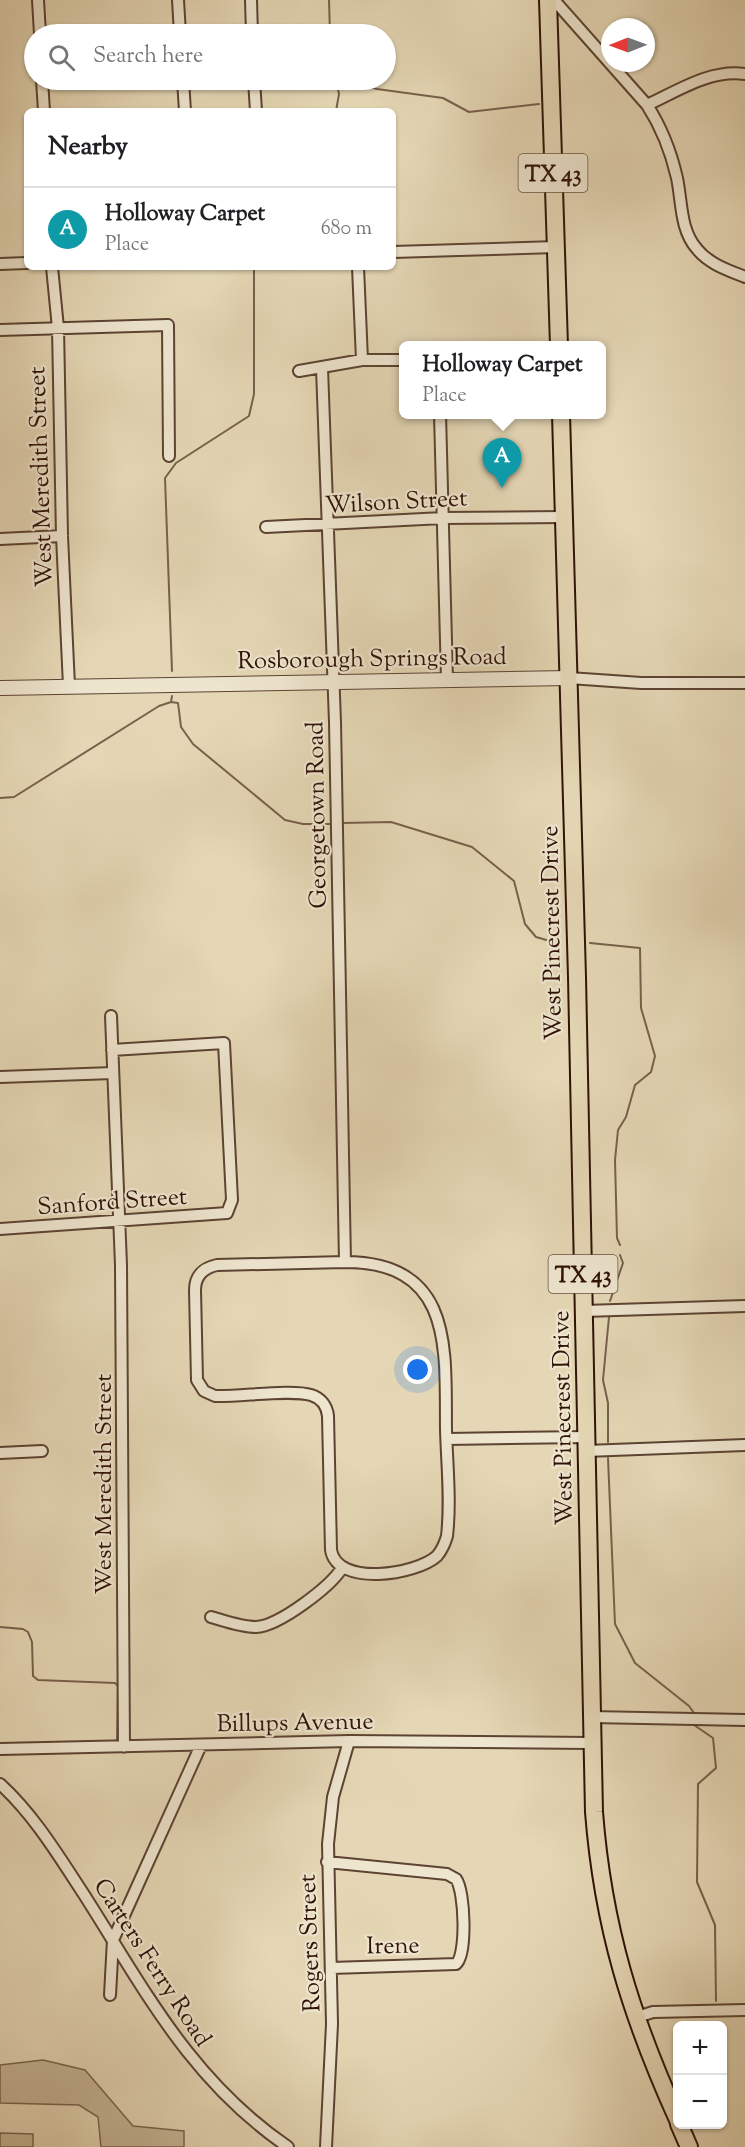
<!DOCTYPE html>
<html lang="en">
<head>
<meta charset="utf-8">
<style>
  body { margin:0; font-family:"Sorts Mill Goudy",serif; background:#f2f2f2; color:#202124 }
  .controls { position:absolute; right:18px; bottom:18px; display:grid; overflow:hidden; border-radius:9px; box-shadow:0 2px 4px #0004 }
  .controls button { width:54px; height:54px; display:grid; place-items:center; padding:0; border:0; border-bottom:2px solid #e0e0e0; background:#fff; color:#202124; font:30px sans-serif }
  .compass { position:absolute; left:601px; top:18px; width:54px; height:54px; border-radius:50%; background:#fff; box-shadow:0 2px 4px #0004; rotate:269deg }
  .you { position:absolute; left:418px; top:1370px; width:21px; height:21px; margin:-15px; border:4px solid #fff; border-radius:50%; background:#1a73e8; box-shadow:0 0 0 9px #1a73e833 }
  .badge { display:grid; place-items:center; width:39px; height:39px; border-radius:50%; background:#d93025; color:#fff; font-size:20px; font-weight:700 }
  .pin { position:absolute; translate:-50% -50px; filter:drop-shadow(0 2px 3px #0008) }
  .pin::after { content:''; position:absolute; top:32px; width:21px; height:18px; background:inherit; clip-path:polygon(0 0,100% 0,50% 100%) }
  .popup { position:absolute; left:399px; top:341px; width:207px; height:78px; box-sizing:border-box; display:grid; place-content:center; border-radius:9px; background:#fff; filter:drop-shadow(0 2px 4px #0005); font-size:20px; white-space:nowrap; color:#757577 }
  .popup b { font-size:22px; color:#202124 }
  .popup::after { content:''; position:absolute; left:50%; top:100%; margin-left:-12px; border:12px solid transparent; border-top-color:#fff }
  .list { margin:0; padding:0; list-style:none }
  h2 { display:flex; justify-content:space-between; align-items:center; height:78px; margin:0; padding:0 24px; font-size:26px }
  h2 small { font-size:20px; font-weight:400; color:#757577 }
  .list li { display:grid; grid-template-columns:39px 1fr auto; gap:18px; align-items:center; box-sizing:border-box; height:84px; padding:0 24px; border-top:2px solid #e0e0e0 }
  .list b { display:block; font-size:22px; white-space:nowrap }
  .list p { margin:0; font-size:20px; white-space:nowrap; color:#757577 }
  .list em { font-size:20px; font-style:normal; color:#757577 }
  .icon { flex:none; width:33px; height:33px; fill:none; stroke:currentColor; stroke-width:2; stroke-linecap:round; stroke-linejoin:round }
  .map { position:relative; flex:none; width:745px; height:2147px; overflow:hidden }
  .search { position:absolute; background:#fff; box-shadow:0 2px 4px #0004; left:24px; top:24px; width:372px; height:66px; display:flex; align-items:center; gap:15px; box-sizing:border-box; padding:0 21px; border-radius:33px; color:#757577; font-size:22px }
  .panel { position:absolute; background:#fff; box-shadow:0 2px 4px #0004; left:24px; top:108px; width:372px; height:162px; border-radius:9px }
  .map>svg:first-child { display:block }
</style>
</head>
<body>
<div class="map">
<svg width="745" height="2147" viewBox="0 0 745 2147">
  <rect width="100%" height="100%" fill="#e5d7b5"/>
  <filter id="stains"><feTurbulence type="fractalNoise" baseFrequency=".00333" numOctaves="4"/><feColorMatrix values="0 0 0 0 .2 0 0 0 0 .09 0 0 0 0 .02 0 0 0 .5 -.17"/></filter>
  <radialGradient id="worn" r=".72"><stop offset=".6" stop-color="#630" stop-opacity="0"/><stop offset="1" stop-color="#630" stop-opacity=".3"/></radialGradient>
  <path fill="#c6b697" stroke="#7a644e" stroke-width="1.5" d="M 43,2060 L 85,2070 L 133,2126 L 184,2131 L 184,2147 L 101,2147 L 98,2117 L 79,2105 L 0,2103 L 0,2065 Z
    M 0,2133 L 33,2134 L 33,2147 L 0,2147 Z"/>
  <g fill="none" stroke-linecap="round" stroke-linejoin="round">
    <path stroke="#77604c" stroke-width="2" d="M 329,0 L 330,34
      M 336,80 L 339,94 L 336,111
      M 346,80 L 377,89 L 443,98 L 469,112 L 539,104
      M 172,671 L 165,478 L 176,463 L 249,416 L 254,394 L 254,268
      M 171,702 L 178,703 L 181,727 L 193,744 L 285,820 L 303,824 L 331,824
      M 0,798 L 14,797 L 159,706 L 171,702 L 172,696
      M 343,823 L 391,822 L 472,847 L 514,881 L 525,924 L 536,937 L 560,944
      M 590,943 L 640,948 L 641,1008 L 655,1056 L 651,1072 L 635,1085 L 626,1117 L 618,1130 L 615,1160 L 617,1238 L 620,1245
      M 610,1301 L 623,1263 L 620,1255
      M 608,1442 L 608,1403 L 603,1380 L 609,1317
      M 608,1458 L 615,1624 L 635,1663 L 689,1706 L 694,1713
      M 0,1627 L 23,1629 L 28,1632 L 32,1642 L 33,1676 L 38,1680 L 115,1683 L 118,1686 L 117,1740
      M 694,1725 L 713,1738 L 716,1768 L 698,1784 L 697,1882 L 715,1925 L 716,2001"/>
    <g stroke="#5c4332" stroke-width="14">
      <path id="minor" d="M 38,0 L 40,34
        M 178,0 L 180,34
        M 251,0 L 252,34
        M 554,0 L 647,105 C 662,128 671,152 677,178 C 682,202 680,230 697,249 C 709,264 728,270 745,277
        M 42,80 L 44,111
        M 183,80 L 185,111
        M 254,80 L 256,111
        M 647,105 C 678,91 710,69 745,74
        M 393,252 L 556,247
        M 0,264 L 27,263
        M 52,267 L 58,328 L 62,536 L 69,686
        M 358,267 L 362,360
        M 0,330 L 168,325 L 169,456
        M 322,368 L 335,722 L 345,1262
        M 299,371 L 362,360 L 403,360
        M 440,414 L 447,679
        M 266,527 L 443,518 L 564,517
        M 0,539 L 62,536
        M 569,678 L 641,683 L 745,683
        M 111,1016 L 121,1265 L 124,1747
        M 0,1077 L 113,1073
        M 0,1229 L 227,1213 L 232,1200 L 224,1043 L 112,1050
        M 345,1262 C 455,1262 445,1351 446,1430 C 447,1465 451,1501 447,1536 C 445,1543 442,1550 437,1556 C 416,1575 337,1587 331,1550 L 328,1416 C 327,1406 321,1398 311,1395 C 291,1389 239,1397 215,1396 L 204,1391 L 197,1380 L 195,1290 C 195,1276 203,1268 217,1265 Z
        M 584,1311 L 745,1306
        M 447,1439 L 586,1437
        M 586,1451 L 745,1445
        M 0,1453 L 42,1451
        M 211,1617 C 225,1621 241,1627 256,1627 C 279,1626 330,1587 342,1568
        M 591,1717 L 745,1720
        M 0,1749 L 349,1741 L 591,1743
        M 0,1784 C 34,1815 58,1855 83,1893 C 145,1990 190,2080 288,2147
        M 327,1862 L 447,1874 L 456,1879 C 465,1891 467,1955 456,1964 L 331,1968
        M 110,1995 L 113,1940 L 201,1745
        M 634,2018 L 653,2012 L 745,2010
        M 326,2147 L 332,2024 L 328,1844 L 333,1797 L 349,1741"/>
    </g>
    <g stroke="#5c4332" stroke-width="16">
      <path id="tertiary" d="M 0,688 L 569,678"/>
    </g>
    <g stroke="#2f1206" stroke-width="20">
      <path id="primary" d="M 548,0 L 559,346
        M 561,414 L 577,977 L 594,1812 C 603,1927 631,2016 678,2120
        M 679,2124 L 689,2147"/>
    </g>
    <use href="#minor" stroke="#eee5cf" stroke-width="10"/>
    <use href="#tertiary" stroke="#eee5cf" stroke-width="14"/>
    <use href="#primary" stroke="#e5d7b5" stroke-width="16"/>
  </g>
  <g text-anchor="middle" stroke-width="4.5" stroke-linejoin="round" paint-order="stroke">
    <g fill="#eee5cf" stroke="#685142" stroke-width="1.5">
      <rect x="518.5" y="154" width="69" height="38" rx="4.5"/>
      <rect x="548.5" y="1255" width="69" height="38" rx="4.5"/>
    </g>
    <g font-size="22" font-weight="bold" fill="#2f1206">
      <text x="553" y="181">TX 43</text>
      <text x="583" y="1282">TX 43</text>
    </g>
    <g font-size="24" fill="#2f1206" stroke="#eee5cf">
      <text transform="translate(40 477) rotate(-92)" y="8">West Meredith Street</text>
      <text transform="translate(396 501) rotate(-3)" y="8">Wilson Street</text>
      <text transform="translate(372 658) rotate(-1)" y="8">Rosborough Springs Road</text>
      <text transform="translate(316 815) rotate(-91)" y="8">Georgetown Road</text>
      <text transform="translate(551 933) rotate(-91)" y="8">West Pinecrest Drive</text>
      <text transform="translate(112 1201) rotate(-4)" y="8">Sanford Street</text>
      <text transform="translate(562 1418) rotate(-91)" y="8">West Pinecrest Drive</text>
      <text transform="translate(103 1484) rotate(-90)" y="8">West Meredith Street</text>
      <text transform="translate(295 1722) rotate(-1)" y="8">Billups Avenue</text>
      <text transform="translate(309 1943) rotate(-92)" y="8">Rogers Street</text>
      <text transform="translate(393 1945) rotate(-1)" y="8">Irene</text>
      <text transform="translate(153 1962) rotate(57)" y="8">Carters Ferry Road</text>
    </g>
  </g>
  <rect width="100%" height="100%" filter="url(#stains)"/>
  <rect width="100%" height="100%" fill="url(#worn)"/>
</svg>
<div class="controls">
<button>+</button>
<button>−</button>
</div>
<svg class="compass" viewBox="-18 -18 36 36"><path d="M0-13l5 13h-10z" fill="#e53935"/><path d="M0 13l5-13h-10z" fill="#757577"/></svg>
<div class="you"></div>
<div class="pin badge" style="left:502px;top:488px;background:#0f9aa8">A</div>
<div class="popup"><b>Holloway Carpet</b>Place</div>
<div class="search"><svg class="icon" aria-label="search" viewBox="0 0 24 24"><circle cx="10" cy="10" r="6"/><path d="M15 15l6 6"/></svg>Search here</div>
<section class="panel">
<h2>Nearby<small></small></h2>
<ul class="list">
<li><span class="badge" style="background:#0f9aa8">A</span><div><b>Holloway Carpet</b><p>Place</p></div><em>680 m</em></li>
</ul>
</section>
</div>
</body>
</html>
